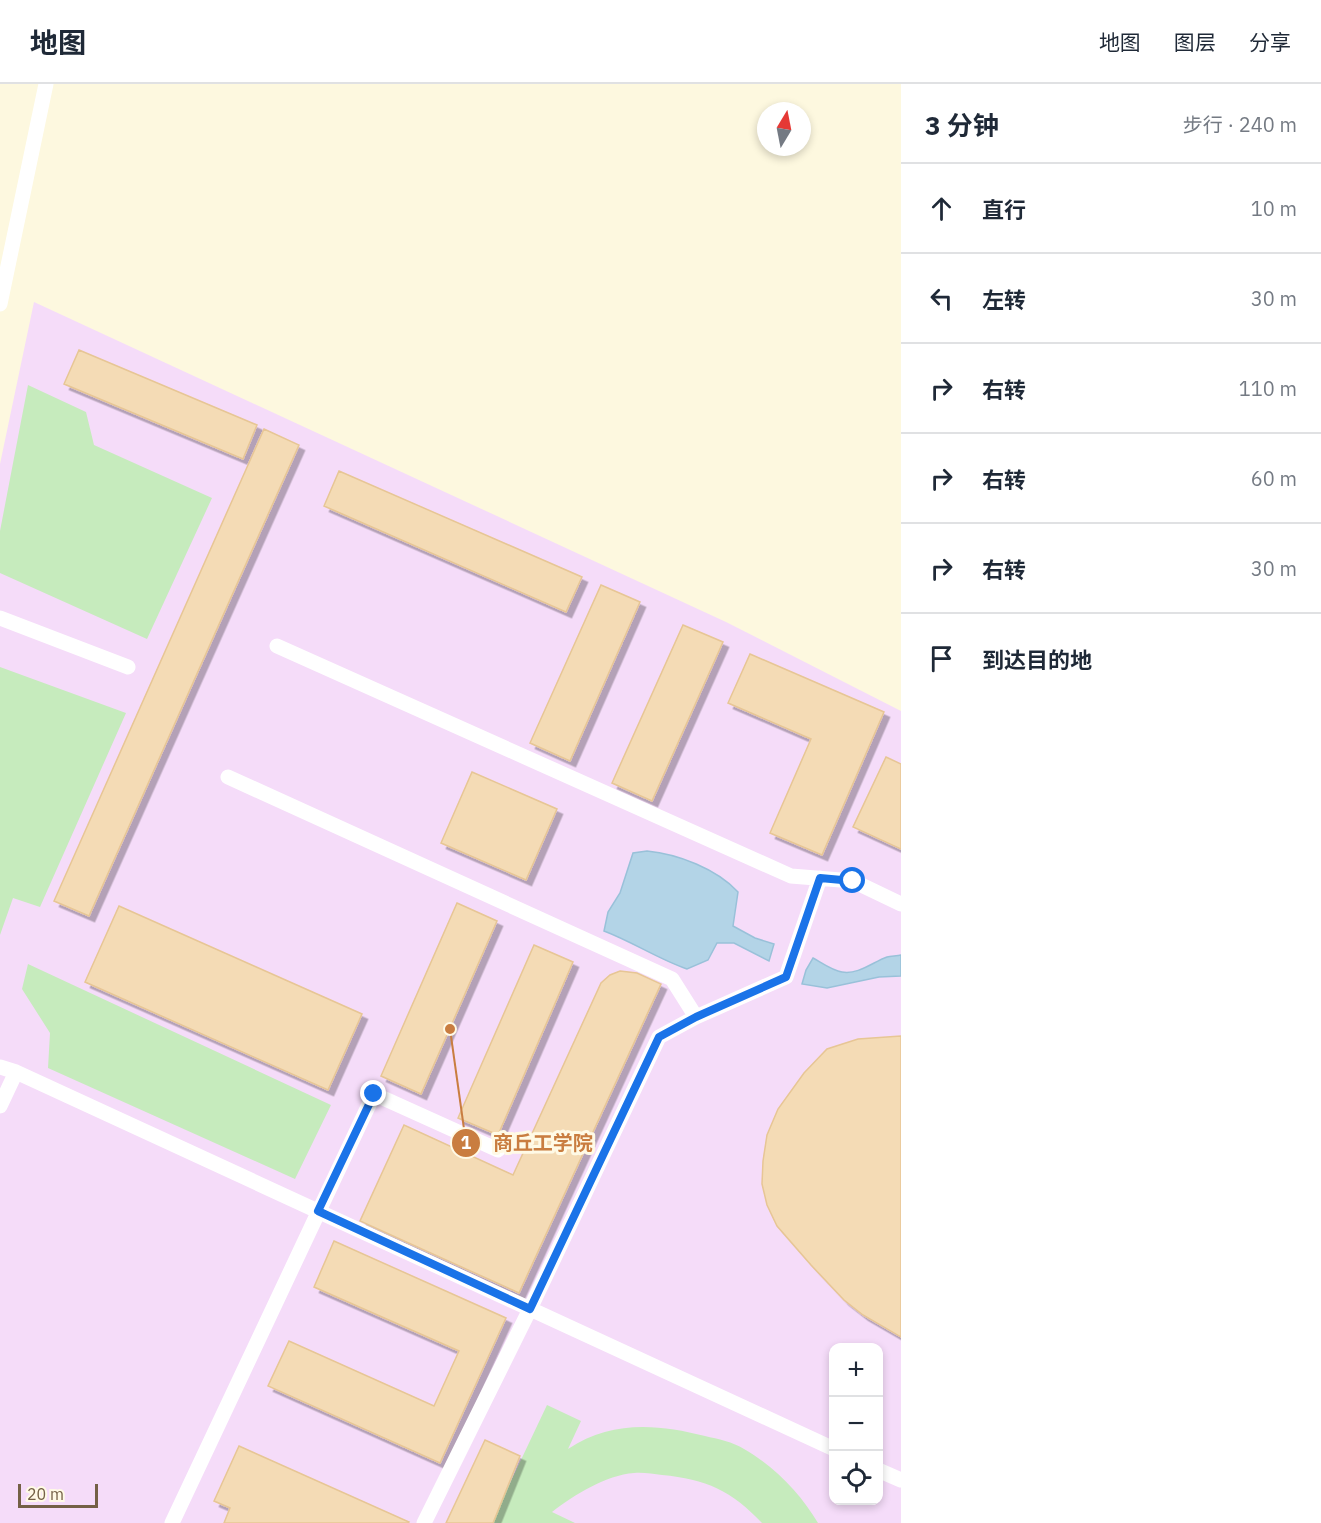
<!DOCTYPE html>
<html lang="zh">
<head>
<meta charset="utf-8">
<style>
  body { margin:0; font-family:"IBM Plex Sans","Noto Sans SC",sans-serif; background:#f2f2f3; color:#1f2937 }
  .controls { position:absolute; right:18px; bottom:18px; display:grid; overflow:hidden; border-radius:12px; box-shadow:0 3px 9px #0003 }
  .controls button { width:54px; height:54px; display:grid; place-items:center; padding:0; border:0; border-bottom:2px solid #e0e1e3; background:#fff; color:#1f2937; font:30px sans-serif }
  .compass { position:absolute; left:757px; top:18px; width:54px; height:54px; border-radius:50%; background:#fff; box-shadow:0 3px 9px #0003; rotate:10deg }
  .scale { position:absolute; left:18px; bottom:15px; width:80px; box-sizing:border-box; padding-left:6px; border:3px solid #746046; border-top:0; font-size:16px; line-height:21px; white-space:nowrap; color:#746046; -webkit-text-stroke:4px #fffae6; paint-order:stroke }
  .stop { position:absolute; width:18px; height:18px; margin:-14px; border:4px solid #1a73e8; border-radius:50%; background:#fff }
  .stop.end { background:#1a73e8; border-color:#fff; box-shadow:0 2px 6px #0008 }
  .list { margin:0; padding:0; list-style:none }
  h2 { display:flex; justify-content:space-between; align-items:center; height:78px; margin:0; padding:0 24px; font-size:26px }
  h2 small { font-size:20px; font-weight:400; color:#747a83 }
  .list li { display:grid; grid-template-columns:39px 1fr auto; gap:18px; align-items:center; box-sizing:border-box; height:90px; padding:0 24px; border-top:2px solid #e0e1e3 }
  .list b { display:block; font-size:22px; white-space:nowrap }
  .list em { font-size:20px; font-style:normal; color:#747a83 }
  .icon { flex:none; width:33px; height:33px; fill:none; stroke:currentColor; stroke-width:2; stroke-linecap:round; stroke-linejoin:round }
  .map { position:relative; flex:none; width:901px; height:1439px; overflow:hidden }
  header { display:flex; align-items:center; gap:36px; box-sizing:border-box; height:84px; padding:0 30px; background:#fff; border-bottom:2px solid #e0e1e3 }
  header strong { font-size:28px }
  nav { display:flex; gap:33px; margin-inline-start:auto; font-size:21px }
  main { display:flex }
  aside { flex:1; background:#fff }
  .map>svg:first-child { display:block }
</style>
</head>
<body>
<header>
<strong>地图</strong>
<nav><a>地图</a><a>图层</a><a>分享</a></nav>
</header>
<main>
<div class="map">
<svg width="901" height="1439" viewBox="0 0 901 1439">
  <defs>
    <filter id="shadow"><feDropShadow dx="5.5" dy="5.5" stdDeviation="0" flood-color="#0004"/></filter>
  </defs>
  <rect width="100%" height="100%" fill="#fdf8df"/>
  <path fill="#f5dcf9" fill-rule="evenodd" d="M 34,218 L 726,538 L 901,627 L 901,1439 L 0,1439 L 0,380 ZM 834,1264 L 878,1264 L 878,1416 L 834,1416 Z"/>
  <path fill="#c6ebbd" d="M 28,301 L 86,328 L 94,361 L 212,414 L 147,555 L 0,489 L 0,447 Z
    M 0,583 L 126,629 L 40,823 L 13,814 L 0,851 Z
    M 28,880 L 331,1021 L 295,1095 L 48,984 L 50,949 L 22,905 Z
    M 547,1321 L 581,1337 L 568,1365 C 611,1336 658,1340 705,1352 C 718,1355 733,1358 744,1365 C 774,1382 801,1410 818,1439 L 762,1439 C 732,1407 706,1395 662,1391 C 653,1390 643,1388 634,1389 C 606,1391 574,1411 552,1428 L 575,1439 L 491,1439 Z"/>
  <path fill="#b3d4e7" stroke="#99c1d9" stroke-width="1.5" d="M 647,767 C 678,770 717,785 738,808 L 733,842 L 755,854 L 774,860 L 769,877 L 734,859 L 717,859 L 708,876 L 687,885 C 658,875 633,858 604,847 L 608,828 L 620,809 L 633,769 Z
    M 901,871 L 901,892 L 879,893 L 827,904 L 802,900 L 806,886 L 813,874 C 822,879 833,887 842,888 C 858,891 873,878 887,873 C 891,872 897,872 901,871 Z"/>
  <path fill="#f4dbb5" stroke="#e7c695" stroke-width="1.5" filter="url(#shadow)" d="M 79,266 L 257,341 L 243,375 L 64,300 Z
    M 264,345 L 299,361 L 89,832 L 54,817 Z
    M 339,387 L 582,493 L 566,528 L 324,422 Z
    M 601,501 L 640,518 L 570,677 L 530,659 Z
    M 683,541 L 723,558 L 652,717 L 612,699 Z
    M 750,570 L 884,628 L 822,771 L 770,749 L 811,655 L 728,619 Z
    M 886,673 L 901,680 L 901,765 L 853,743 Z
    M 472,688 L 557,725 L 526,796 L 441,759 Z
    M 457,819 L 497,837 L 421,1010 L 381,992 Z
    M 119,822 L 362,930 L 328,1006 L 85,898 Z
    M 534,861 L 573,878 L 498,1051 L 458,1034 Z
    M 620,887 L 637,889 L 661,900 L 519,1209 L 360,1137 L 404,1041 L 513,1091 L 601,899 L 610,891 Z
    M 901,952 L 901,1253 L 863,1231 L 844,1216 L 811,1181 L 777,1142 L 767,1121 L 762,1100 L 763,1077 L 767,1051 L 778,1025 L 804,989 L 827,965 L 858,955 Z
    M 334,1157 L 506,1234 L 440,1379 L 268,1302 L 289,1257 L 434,1322 L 459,1267 L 314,1203 Z
    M 485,1356 L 520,1372 L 493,1439 L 446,1439 Z
    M 239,1362 L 409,1438 L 408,1439 L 224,1439 L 230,1424 L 214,1417 Z"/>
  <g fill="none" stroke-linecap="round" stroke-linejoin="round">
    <path stroke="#fff" stroke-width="15" d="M 0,220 L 46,0
      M 0,534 L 128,583
      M 277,562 L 791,792 L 853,797 L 901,820
      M 228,693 L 672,895 L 696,933
      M 0,983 L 16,988 L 834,1365
      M 0,1022 L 16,988
      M 878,1386 L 901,1396
      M 172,1439 L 374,1010 L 498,1066
      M 424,1439 L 530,1225 L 659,953 L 696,933 L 786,893 L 820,794"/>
  </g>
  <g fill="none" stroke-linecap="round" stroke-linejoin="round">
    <path stroke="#1a73e8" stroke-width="8" d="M 374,1010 L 318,1127 L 530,1225 L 659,953 L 696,933 L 786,893 L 820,794 L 853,797"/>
  </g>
  <path fill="none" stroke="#c97d40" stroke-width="2" d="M450 945L466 1059"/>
  <g fill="#c97d40" stroke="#fffae6" stroke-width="2">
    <circle cx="450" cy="945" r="6"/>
    <circle cx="466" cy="1059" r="15"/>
  </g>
  <g font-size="18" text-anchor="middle" font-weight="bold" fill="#fff">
    <text x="466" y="1065">1</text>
  </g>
  <g font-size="20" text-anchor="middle" font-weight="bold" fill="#c97d40" stroke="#fffae6" stroke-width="6" stroke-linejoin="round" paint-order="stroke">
    <text x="543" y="1066">商丘工学院</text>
  </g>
</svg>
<div class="controls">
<button>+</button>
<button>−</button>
<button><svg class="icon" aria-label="locate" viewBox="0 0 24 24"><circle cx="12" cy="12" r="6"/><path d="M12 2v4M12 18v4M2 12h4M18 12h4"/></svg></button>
</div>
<svg class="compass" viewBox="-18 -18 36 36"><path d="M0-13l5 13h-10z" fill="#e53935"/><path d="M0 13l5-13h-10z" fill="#747a83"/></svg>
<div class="scale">20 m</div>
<div class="stop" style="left:853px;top:797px"></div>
<div class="stop end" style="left:374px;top:1010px"></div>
</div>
<aside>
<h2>3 分钟<small>步行 · 240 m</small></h2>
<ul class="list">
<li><svg class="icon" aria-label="ahead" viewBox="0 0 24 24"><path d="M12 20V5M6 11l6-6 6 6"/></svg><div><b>直行</b></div><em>10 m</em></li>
<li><svg class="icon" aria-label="left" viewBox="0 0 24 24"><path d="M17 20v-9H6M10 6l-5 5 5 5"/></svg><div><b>左转</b></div><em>30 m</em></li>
<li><svg class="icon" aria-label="right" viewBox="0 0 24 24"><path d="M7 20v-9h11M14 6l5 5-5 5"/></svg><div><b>右转</b></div><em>110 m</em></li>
<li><svg class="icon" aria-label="right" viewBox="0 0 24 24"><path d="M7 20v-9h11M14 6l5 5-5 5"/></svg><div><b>右转</b></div><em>60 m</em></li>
<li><svg class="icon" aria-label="right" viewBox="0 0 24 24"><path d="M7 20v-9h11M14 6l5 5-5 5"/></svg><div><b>右转</b></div><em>30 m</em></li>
<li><svg class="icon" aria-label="arrive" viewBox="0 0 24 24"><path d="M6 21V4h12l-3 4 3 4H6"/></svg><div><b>到达目的地</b></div></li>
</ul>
</aside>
</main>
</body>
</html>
